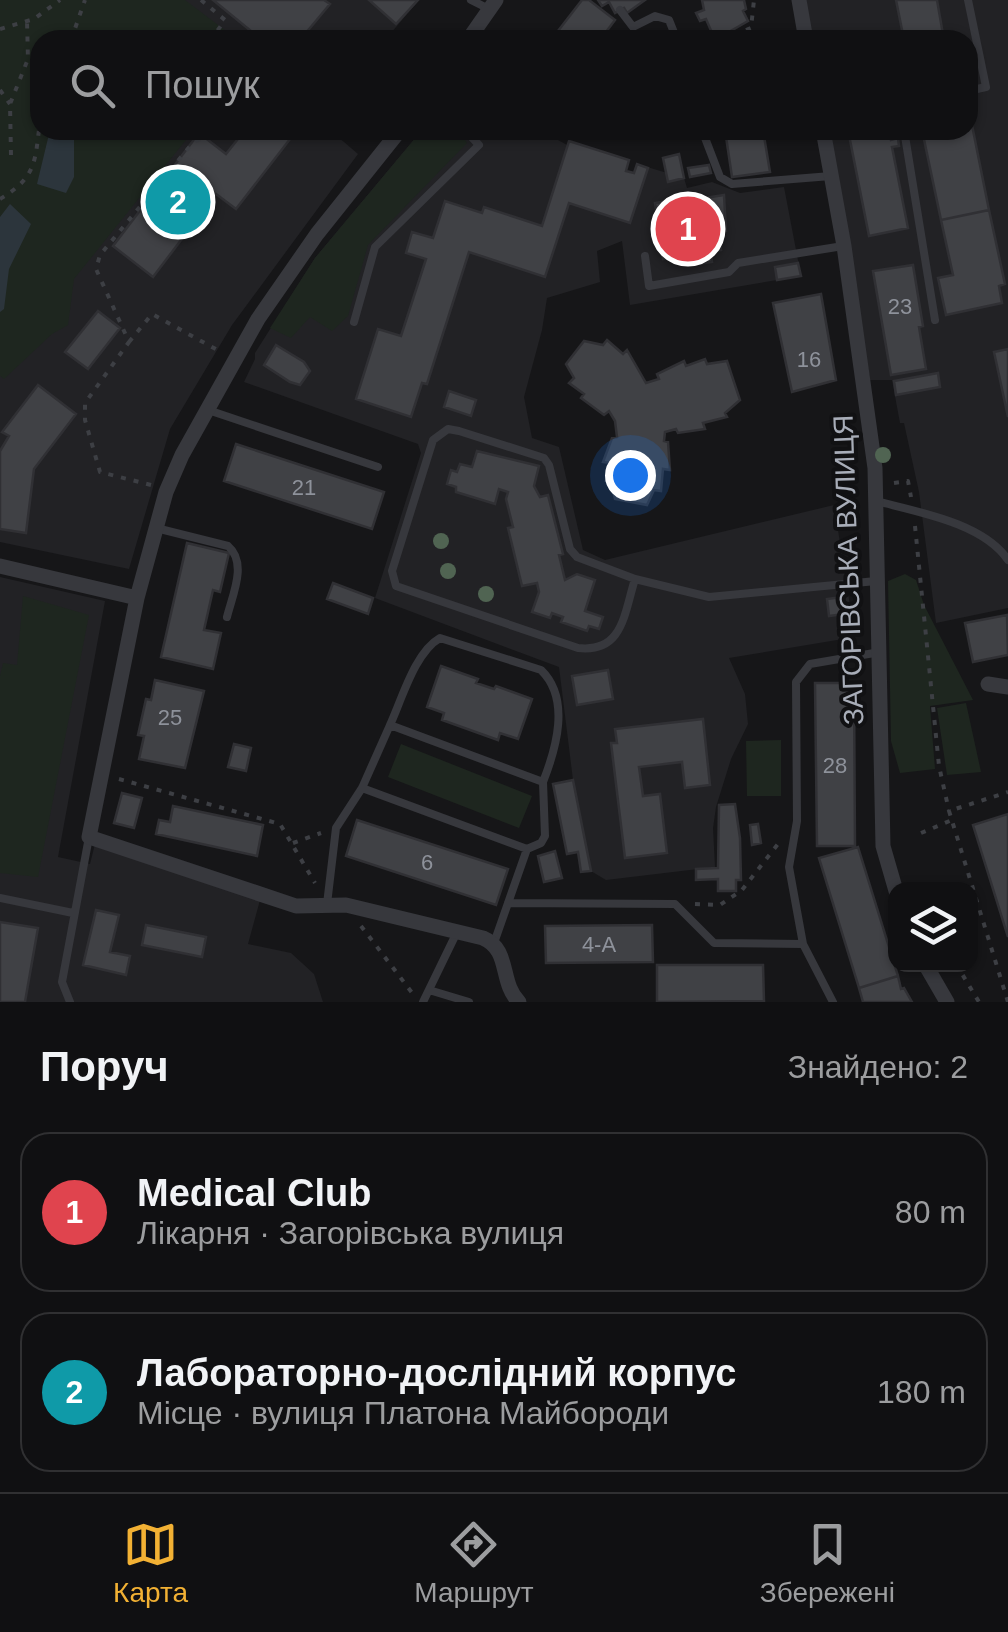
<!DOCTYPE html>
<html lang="uk">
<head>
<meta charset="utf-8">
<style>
  body { margin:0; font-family:Arial,sans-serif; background:#1e1e20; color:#f1f3f6 }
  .controls { position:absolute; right:30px; bottom:30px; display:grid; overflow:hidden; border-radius:20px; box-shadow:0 2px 8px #0004 }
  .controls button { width:90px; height:90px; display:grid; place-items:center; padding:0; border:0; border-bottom:2px solid #303032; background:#101012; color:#f1f3f6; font:50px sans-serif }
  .you { position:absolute; left:630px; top:475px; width:35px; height:35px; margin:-25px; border:8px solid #fff; border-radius:50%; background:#1a73e8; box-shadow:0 0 0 15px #1a73e833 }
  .badge { display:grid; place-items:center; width:65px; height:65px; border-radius:50%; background:#f2b134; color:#fff; font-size:32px; font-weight:700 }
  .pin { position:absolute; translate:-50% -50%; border:5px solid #fff; box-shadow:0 2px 10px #0006 }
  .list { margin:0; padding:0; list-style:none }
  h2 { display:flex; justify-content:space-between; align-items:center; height:130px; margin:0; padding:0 40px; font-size:42px }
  h2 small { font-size:32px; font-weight:400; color:#9c9d9f }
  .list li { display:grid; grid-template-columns:65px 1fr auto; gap:30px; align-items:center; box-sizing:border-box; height:160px; margin:0 20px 20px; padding:0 20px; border:2px solid #303032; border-radius:30px }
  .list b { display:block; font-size:38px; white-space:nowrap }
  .list p { margin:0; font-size:32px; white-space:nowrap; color:#9c9d9f }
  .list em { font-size:32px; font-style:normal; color:#9c9d9f }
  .icon { flex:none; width:55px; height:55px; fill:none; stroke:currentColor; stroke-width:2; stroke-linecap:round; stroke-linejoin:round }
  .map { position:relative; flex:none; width:1008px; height:1002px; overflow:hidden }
  .search { position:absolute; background:#101012; box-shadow:0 2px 8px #0004; left:30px; right:30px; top:30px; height:110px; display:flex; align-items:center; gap:25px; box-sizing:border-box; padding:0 35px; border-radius:30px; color:#9c9d9f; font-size:38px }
  .sheet { height:490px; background:#101012 }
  nav { display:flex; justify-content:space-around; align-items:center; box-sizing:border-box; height:140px; border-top:2px solid #303032; background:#101012; font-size:28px; color:#9c9d9f }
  nav a { display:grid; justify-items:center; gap:5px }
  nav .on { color:#f2b134 }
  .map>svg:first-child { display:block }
</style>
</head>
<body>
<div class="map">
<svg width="1008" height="1002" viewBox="0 0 1008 1002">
  <rect width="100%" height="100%" fill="#161618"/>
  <path fill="#222225" d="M 0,0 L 419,0 L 385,40 L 40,40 L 40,130 L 330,130 L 358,154 L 232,325 L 170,429 L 129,569 L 0,542 Z
    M 806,0 L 1008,0 L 1008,608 L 936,623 L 919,492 L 904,423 L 900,423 L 892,380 L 870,380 L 828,130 L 968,130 L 968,40 L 812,40 Z
    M 422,130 L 540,130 L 567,145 L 569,141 L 629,160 L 626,171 L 634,173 L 637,164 L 684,178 L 687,188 L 712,182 L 740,193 L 784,187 L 801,276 L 630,305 L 622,241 L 597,251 L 600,282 L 547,298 L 542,330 L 524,397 L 532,438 L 559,447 L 583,550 L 605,560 L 834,505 L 855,637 L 729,658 L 745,694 L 748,724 L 731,759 L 716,807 L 713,828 L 715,867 L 606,880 L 591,871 L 573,780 L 559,667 L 375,598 L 421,453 L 418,444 L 244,382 L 255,359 L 255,353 L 315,258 Z
    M 0,577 L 105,601 L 58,857 L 90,864 L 95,844 L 260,900 L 248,944 L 291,953 L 314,974 L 323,1002 L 0,1002 Z"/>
  <path fill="#1e261f" d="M 0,0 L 185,0 L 238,40 L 40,40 L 40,130 L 194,130 L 74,279 L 68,325 L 52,334 L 4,379 L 0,376 Z
    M 422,130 L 458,130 L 467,143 L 368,245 L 348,316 L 332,331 L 310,317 L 291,338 L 270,328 L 315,258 Z
    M 905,574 L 916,580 L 924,605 L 973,700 L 930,706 L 935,769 L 900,773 L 891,741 L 888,581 Z
    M 23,596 L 89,615 L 38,877 L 0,873 L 0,676 L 3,663 L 17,665 Z
    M 966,703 L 981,772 L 947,775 L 937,708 Z
    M 781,740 L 781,796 L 747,796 L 746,741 Z
    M 401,744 L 532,796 L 519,828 L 388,777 Z"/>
  <path fill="#2c353c" d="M 50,130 L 74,130 L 74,177 L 66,193 L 37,184 Z
    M 10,204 L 31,224 L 9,269 L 4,309 L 0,312 L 0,217 Z"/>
  <path fill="#404145" stroke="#303034" stroke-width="2.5" d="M 213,0 L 324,0 L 330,4 L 300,40 L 262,40 Z
    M 369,0 L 418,0 L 396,24 Z
    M 582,0 L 589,0 L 615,20 L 600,40 L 551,40 Z
    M 598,0 L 645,0 L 627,13 L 624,8 L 615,13 L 609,2 L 602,6 Z
    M 702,0 L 744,0 L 746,9 L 743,11 L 748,21 L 715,40 L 706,19 L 700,21 L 696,13 L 704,10 Z
    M 896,0 L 937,0 L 944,40 L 904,40 Z
    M 970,98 L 973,114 L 970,115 L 989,210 L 941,220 L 922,130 L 968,130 Z
    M 245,130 L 297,130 L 236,209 L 216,194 L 153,277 L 113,246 L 199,133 L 226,154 Z
    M 725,130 L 763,130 L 770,172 L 732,177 Z
    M 848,130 L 889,130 L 891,140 L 898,138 L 899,146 L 892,147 L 908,228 L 869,236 Z
    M 569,141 L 629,160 L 626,171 L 634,173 L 637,164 L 648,168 L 630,223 L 569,203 L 545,277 L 469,252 L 427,384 L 422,383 L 411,417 L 356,399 L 378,329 L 401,336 L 426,259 L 406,253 L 412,232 L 433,238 L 445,201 L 482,213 L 484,207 L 542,226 Z
    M 679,154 L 684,178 L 668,182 L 663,158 Z
    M 709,165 L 711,173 L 690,177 L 688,168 Z
    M 724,195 L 726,231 L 718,232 L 721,250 L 711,252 L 712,262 L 691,265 L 689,255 L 663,259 L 655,203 L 673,200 L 674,208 L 699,205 L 698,199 Z
    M 989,210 L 1005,284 L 999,286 L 1002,303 L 946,315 L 938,278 L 953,275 L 941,220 Z
    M 798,263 L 801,276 L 777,280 L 775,267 Z
    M 913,265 L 923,326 L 919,327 L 926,369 L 891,375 L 873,271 Z
    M 821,294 L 836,380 L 792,392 L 773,303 Z
    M 98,311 L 120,328 L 88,369 L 65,352 Z
    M 607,340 L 623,354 L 627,350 L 646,383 L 659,379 L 657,374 L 684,361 L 686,366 L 705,359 L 707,364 L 727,361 L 740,400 L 725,413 L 727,417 L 703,423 L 705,429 L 678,433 L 676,429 L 665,432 L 664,441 L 668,442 L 670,470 L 663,469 L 661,491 L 654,490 L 647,505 L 615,499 L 611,482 L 606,481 L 610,463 L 603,462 L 612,438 L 617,437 L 615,421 L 609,411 L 604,415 L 581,398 L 584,394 L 569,383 L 574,378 L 566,364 L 584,341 L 603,345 Z
    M 276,345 L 304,362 L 310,371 L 300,385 L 290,382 L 264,365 Z
    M 1008,349 L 1008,417 L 994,352 Z
    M 938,373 L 940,387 L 896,395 L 894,381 Z
    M 38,385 L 76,414 L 34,469 L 26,533 L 0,529 L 0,451 L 9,436 L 2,432 Z
    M 449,391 L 476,400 L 471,416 L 444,407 Z
    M 236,444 L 384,492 L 372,529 L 224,481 Z
    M 477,451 L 539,466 L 534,486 L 540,497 L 548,495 L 563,554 L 559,555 L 565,580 L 577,574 L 595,580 L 585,611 L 603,617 L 599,629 L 589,626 L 587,631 L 561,622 L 563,617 L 552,613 L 550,618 L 532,612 L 539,592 L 537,583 L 522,586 L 508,528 L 513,527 L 506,499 L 508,492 L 499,489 L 495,504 L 456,492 L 456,487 L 447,484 L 451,470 L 457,472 L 460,464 L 472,467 Z
    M 187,543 L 229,553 L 220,592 L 213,590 L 204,630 L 221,633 L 213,669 L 161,657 Z
    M 333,583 L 373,598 L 368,614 L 327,599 Z
    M 842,597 L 844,614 L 829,616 L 827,599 Z
    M 1007,615 L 1008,655 L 973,662 L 965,623 Z
    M 441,666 L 478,679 L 476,683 L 494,689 L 496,686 L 532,699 L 518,739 L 500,733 L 498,740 L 442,720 L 444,713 L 427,707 Z
    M 608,670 L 613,699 L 577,705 L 572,676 Z
    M 155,680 L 204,691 L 185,768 L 139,759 L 144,736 L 138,735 L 146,699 L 151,700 Z
    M 815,683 L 854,683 L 855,846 L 817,846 Z
    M 703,719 L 710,785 L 685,788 L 682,762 L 639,767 L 643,796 L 660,794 L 667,853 L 625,858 L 611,743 L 617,743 L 615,729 Z
    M 234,744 L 251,748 L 246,771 L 228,767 Z
    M 573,780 L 591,871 L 581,872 L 578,852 L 567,854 L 553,784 Z
    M 122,793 L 142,798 L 134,828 L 114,823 Z
    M 735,804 L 740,838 L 741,880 L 736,880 L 736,891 L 718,891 L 718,879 L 696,880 L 696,869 L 718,868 L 719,805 Z
    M 173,806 L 263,825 L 257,856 L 156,834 L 159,820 L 170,822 Z
    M 1008,814 L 1008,937 L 973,825 Z
    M 357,820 L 508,869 L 496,905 L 346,856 Z
    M 758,824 L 761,843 L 752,845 L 750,825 Z
    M 858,847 L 898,976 L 859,988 L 819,858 Z
    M 555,851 L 562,878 L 544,882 L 538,856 Z
    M 96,910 L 119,915 L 110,952 L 130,956 L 126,975 L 83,965 Z
    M 0,922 L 38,928 L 25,1002 L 0,1002 Z
    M 146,925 L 206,937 L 202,957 L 142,945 Z
    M 652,925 L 653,962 L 546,963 L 545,926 Z
    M 657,965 L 763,965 L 764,1001 L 657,1002 Z
    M 898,976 L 901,989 L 904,988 L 912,1002 L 863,1002 L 859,988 Z"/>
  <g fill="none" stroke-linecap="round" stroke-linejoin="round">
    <path stroke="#3d3f44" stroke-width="4" stroke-dasharray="5 8" stroke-linecap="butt" d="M 201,0 L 225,20 L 215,34 L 218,40
      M 0,29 L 34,19 L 60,0
      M 71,40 L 85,0
      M 722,40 L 751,28 L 754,0
      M 0,90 L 10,104
      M 11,155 L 10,104 L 28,59 L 27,21
      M 0,199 C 37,177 35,161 40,121
      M 129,342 L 152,314 L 221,352
      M 894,483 L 908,481 L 911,497
      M 151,485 L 100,472 L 85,420 L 85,403 L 129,342 L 96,269 L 100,255 L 191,145 C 205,133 216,134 233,137 L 235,130
      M 915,526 L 939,766 L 949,811
      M 119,779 L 280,824 L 315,883
      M 921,833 L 952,820
      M 293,843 L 321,833
      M 695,904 L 720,905 L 742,890 L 778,844
      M 361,926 L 413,994
      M 956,964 L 979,1002
      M 1008,1002 L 949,811 L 1008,792"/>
    <path stroke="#37383d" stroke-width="8" d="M 471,0 L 489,9
      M 620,10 L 633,27 L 655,16 L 669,20 L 677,40
      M 968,91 L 986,87 L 968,0
      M 702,130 L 720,177 L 732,184 L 831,176
      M 904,130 L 935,320
      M 645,256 L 649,286 L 729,272 L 738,263 L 843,246
      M 354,322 L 375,247 L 479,145 L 465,130
      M 208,410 L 378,467
      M 876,501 C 918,512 983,523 1008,560
      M 156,528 L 228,546 C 248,563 232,596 227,617
      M 635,579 L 577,557 L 570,549 L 549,465 L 544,458 L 459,431 L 448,429 L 433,440 L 392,571 L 396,586 L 578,648 C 623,653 624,614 635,579 L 709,597 L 876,581
      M 362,788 L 527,849 L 541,843 L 545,836 L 543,782 L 390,725 C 402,699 415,652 440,638 L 541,670 C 571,699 556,749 543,782
      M 0,898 L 73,913
      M 508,903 L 675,904 L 714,943 L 803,944
      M 327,904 L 336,828 L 362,788 L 390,725
      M 494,943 L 527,849
      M 429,990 L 469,1002
      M 70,1002 L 62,982 L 89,837
      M 423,1002 L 457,932
      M 833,1002 L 803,944 L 789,867 L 797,821 L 796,682 L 810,664 L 880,652"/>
    <path stroke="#37383d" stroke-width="15" d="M 799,0 L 806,40
      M 468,40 L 496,0
      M 400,130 L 317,234 L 258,319 L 182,455 L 166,492 L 137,598 L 89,837 L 296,906 L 346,905 L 483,938 C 511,950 499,982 519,1002
      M 823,130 L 844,246 L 875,468 L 883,846 L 896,891
      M 0,566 L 137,598
      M 988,684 L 1008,687
      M 925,964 L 947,1002"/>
  </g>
  <g fill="#506452">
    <circle cx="883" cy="455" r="8"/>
    <circle cx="441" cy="541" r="8"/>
    <circle cx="448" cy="571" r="8"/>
    <circle cx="486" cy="594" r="8"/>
  </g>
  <g text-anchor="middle" stroke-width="8" stroke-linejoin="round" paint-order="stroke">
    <g font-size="22" fill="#8e929b">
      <text x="900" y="314">23</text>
      <text x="809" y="367">16</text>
      <text x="304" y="495">21</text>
      <text x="170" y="725">25</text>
      <text x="835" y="773">28</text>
      <text x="427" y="870">6</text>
      <text x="599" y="952">4-А</text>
    </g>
    <g font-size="28" fill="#a8adb8" stroke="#111113">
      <text transform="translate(848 570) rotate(-92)" y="10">ЗАГОРІВСЬКА ВУЛИЦЯ</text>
    </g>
  </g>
</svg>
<div class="controls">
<button><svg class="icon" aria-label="layers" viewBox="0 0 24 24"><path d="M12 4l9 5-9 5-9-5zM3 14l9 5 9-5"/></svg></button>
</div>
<div class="you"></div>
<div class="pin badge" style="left:688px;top:229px;background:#e0444e">1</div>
<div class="pin badge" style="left:178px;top:202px;background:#0f9aa8">2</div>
<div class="search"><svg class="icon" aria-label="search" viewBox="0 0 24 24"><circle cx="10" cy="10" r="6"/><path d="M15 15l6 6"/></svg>Пошук</div>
</div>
<section class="sheet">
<h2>Поруч<small>Знайдено: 2</small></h2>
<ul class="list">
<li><span class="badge" style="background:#e0444e">1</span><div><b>Medical Club</b><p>Лікарня · Загорівська вулиця</p></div><em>80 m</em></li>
<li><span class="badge" style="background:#0f9aa8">2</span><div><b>Лабораторно-дослідний корпус</b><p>Місце · вулиця Платона Майбороди</p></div><em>180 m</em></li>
</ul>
</section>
<nav>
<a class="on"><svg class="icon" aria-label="map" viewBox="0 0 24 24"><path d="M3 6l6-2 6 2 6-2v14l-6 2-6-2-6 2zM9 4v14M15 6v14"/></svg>Карта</a>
<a><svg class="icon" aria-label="directions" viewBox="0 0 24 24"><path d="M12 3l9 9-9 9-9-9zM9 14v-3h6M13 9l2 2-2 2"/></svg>Маршрут</a>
<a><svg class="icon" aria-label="saved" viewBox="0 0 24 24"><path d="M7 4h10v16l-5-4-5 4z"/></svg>Збережені</a>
</nav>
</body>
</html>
